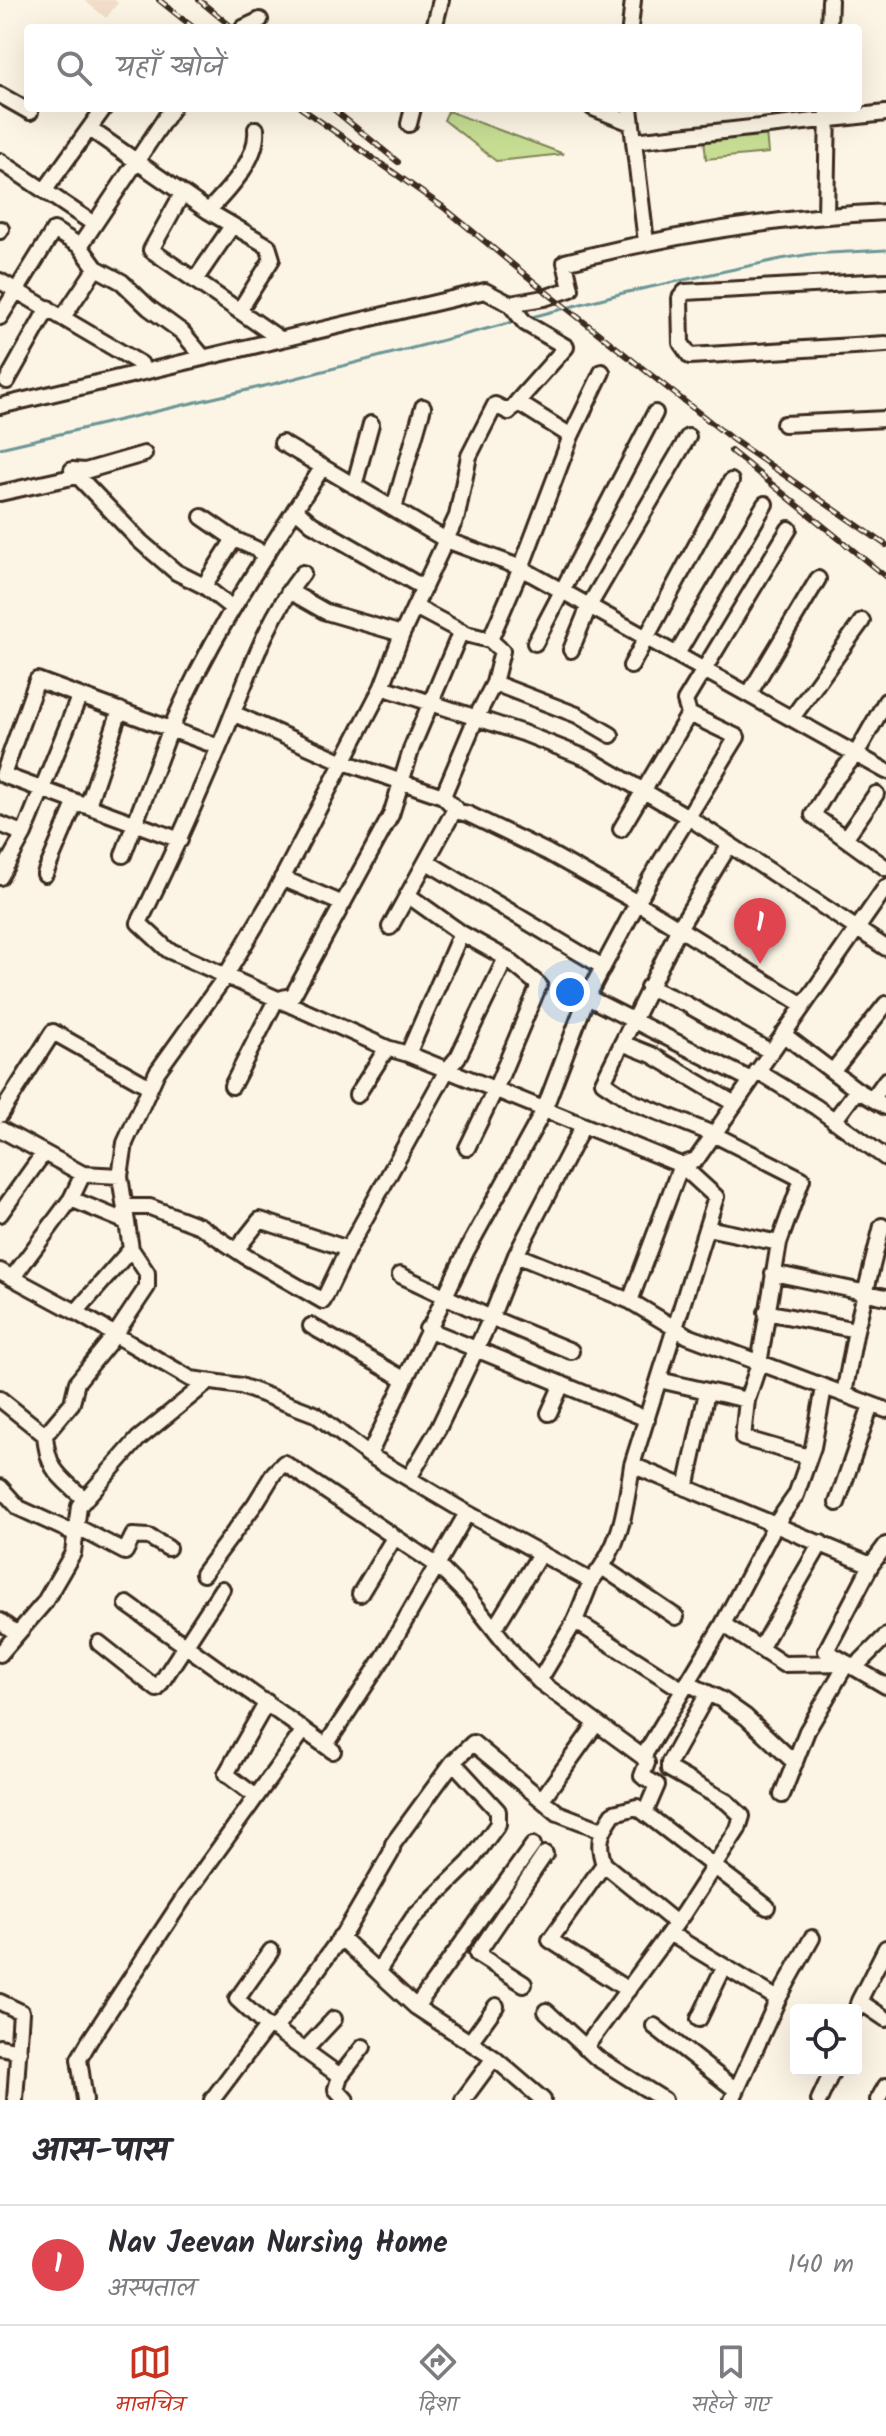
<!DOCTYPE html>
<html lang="hi">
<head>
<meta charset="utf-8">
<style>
  body { margin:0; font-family:Kalam,"Playpen Sans Deva",sans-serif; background:#f2f2f3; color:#2b2b33 }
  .controls { position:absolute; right:24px; bottom:24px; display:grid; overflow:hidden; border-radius:8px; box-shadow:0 8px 32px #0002 }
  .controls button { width:72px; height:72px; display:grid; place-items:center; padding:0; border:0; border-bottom:2px solid #e1e1e2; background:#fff; color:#2b2b33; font:40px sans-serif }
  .you { position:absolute; left:570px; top:992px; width:28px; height:28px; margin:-20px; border:6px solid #fff; border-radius:50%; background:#1a73e8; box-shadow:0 0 0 12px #1a73e833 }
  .badge { display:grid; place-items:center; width:52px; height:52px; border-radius:50%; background:#c8321e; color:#fff; font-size:26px; font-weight:700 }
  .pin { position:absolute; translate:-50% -66px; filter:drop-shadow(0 2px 4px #0008) }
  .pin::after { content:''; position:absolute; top:42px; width:28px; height:24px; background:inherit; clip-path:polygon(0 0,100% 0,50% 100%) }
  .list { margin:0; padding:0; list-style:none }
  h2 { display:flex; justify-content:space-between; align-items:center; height:104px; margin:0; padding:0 32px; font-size:34px }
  h2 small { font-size:26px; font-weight:400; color:#7c7c81 }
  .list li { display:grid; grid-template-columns:52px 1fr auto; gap:24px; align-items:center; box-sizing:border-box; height:120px; padding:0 32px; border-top:2px solid #e1e1e2 }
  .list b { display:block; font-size:30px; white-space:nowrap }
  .list p { margin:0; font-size:26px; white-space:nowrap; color:#7c7c81 }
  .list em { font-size:26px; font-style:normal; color:#7c7c81 }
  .icon { flex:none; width:44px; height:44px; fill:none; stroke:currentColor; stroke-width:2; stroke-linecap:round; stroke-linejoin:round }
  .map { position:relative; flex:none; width:886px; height:2100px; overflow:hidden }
  .search { position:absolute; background:#fff; box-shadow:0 8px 32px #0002; left:24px; right:24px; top:24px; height:88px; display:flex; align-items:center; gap:20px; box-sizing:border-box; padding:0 28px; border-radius:8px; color:#7c7c81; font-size:30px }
  .sheet { height:224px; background:#fff }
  nav { display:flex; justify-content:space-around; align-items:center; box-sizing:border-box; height:112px; border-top:2px solid #e1e1e2; background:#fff; font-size:22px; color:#7c7c81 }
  nav a { display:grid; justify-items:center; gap:4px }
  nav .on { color:#c8321e }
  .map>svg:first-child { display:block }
</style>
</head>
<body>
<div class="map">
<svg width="886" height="2100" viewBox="0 0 886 2100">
  <rect width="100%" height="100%" fill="#fcf5e5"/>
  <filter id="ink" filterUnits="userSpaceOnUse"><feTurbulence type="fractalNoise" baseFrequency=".0125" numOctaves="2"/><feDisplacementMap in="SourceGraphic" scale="16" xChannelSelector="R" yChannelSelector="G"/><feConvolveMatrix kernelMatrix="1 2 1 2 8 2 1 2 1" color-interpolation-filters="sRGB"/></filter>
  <g filter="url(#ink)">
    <path fill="#f1ddca" d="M 84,0 L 115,0 L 118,3 L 106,18 Z"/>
    <path fill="#c6dd93" stroke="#808458" stroke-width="2" d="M 448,111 L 564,154 L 496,161 L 444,120 Z
      M 766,132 L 768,153 L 706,159 L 704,138 Z"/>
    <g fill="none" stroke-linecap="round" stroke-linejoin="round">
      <path stroke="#6c9696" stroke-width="3" d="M 528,318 L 623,293 L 781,259 L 811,254 L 886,250
        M 0,448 L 273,384 L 517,321"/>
      <g stroke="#3b2a1e" stroke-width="20">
        <path id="minor" d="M 243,28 L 260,20
          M 434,28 L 441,0
          M 630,28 L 633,0
          M 829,28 L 830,0
          M 0,95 L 30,112
          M 593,108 L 631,123
          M 630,108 L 646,242
          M 409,124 L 413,108
          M 90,129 L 208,211 L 268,246 L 272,259 L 239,311
          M 634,141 L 886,113
          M 0,161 L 94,224
          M 45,190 L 104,108
          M 182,194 L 151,250 L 280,339
          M 208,211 C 227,191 259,159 256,129
          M 826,215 L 828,108
          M 0,231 L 1,229
          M 80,246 L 172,108
          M 195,280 L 232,226
          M 0,281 L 141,364
          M 886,281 L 685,292 L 680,298 L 681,343 L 690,356 L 886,344
          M 510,304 L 544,298 L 571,289 L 565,262 C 671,235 777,217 886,212
          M 0,317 L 54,230 L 80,246 L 96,268 L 122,282 L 149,308 L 182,332 L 203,357
          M 63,317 L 96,268
          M 7,381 L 48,308
          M 0,406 L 485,291 L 510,304 L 525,323 L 566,347 L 517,402 L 571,436 L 602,372
          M 784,424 L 886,419
          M 282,443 L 446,540 L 519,567 L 886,771
          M 72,470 L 141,542 L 176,572 L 204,586 L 232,608
          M 354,486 L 371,424
          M 0,493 L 77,476 L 72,470 L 85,471 L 144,454
          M 394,508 L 423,407
          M 295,509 L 312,524 L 424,588
          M 202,517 L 234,539 L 256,549 L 264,557
          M 303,573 C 266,619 247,679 225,733 C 198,797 170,861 139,923 L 168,950 L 387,1048 L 408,1054 L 681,1165 L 696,1160 L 886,887
          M 204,586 L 234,539
          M 289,591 L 326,612 L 402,634
          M 415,607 L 466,634 L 490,640 L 502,651 L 494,683 L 476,718 L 443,796
          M 490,640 L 521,568 L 571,436
          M 535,643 L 655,413
          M 571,650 L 589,606 L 688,437
          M 677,654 L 765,504
          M 631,666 L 731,481
          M 494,683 L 577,715 L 611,735
          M 382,687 L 523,733 L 589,759 L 688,817 L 886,948
          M 749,694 L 818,579
          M 886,701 L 856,754 L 832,783 L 813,815 L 886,868
          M 237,715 L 341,761 L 443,796 L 459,812 L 468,814 L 547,852 L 638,903 L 803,1005
          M 792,718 L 862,621
          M 171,728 C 212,633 266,555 322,468
          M 0,824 L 24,834
          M 621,829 L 689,714
          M 846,837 L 876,794
          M 180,840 L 3,775 L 37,680 L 219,747
          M 730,844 L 678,930 L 603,1082 L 633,1102 L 713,1134 L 802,1179 L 779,1243 L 759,1364 L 747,1400 L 743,1438 L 809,1457
          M 123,855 L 169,733
          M 427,862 L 603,967
          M 45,874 L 74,806 L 85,804 L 90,799 L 120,710
          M 0,877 L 24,834 L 79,697
          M 282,878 L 343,904
          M 409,896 L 461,933 L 506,958 L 539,985 L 495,1090 L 467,1148
          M 390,927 L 455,809
          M 648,987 L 686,1004 L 771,1052
          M 587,997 L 751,1080
          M 783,1034 L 857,1090 L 886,1107
          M 622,1043 L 652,1055 L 735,1104
          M 408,1054 L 461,933
          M 757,1071 L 816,1107 L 886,1158
          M 833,1071 L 886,1004
          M 232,1086 L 276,1000 L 293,995 L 391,815 L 412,747 L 461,631
          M 357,1095 L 387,1048
          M 873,1098 L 886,1080
          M 0,1115 L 53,1032 L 150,1087
          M 834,1121 L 857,1090
          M 0,1129 L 83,1174 L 120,1176
          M 71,1199 L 127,1222
          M 125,1207 L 150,1207 L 200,1226 L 248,1258 L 323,1301 L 348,1249 L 447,1070 L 458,1057 L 506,958
          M 0,1214 L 43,1154
          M 707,1228 L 779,1243
          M 237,1249 L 260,1220 L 348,1249
          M 516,1255 L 630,1301 L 688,1336 L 886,1410
          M 0,1271 L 76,1312 L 131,1249 L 120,1176 L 125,1143 L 157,1072 L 225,977 L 272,898 L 382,687 L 402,634 L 457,516 L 469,456 L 495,405 L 509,412 L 517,402
          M 773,1273 L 886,1297
          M 400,1275 L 491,1318 L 571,1351
          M 13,1277 L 71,1199 L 83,1174
          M 630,1301 L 681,1165 L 716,1197 L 632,1465 L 871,1565 L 826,1651 L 886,1686
          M 76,1312 L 191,1379 L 241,1386 L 315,1414 L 369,1455
          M 766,1312 L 856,1330
          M 311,1326 L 404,1379
          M 427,1329 L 647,1419
          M 659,1380 L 747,1400
          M 844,1394 L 856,1330 L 882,1226
          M 0,1399 L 45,1435 C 48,1472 59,1475 85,1500
          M 549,1413 L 562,1384
          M 45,1435 L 72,1403 L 77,1382 L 115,1335 L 147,1287 L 147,1273 L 131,1249
          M 409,1478 L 438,1429 L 491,1318 L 516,1255 L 583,1126
          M 0,1487 L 19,1508 L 76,1534
          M 686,1488 L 707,1392
          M 837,1503 L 871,1405
          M 467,1513 L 591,1581 C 622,1544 625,1511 632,1465
          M 77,1527 L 125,1552 L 133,1536 L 149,1537 L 168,1548
          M 871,1565 L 886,1545
          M 602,1567 L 676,1617
          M 203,1574 L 255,1504 L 274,1473 L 284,1463 L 438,1566 L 467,1595 L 517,1658 L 539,1681 L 643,1757 L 723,1624 L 775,1525 L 796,1495 L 813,1447 L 824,1388
          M 360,1594 L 394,1538
          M 127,1604 L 333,1751
          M 0,1621 L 17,1634
          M 575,1621 L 683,1690
          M 723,1624 L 783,1664 L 847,1663
          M 494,1629 L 540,1554
          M 99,1643 L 157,1689 L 222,1589
          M 761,1647 L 821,1543
          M 0,1654 L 44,1603 L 73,1553 L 79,1506 L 138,1439 L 208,1382
          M 854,1668 L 886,1636
          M 539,1681 L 575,1621 L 591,1581
          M 687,1683 L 722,1700 L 746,1717 L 795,1763
          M 326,1745 L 384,1657 L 467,1513 L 369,1455 L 466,1252 L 544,1110 L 587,997 L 650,879 L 737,737 L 689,714 L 685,701 L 789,529
          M 643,1757 L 647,1763 L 642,1776 L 657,1785 L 645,1813
          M 782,1795 L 807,1731 L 847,1663
          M 255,1796 L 226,1774 L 267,1702
          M 542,1799 L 596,1724
          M 604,1864 C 596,1842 601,1832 614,1813 L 637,1807 L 767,1907
          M 669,1933 L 778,1999
          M 340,1937 L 416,2007 L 494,2058 L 543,2100
          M 378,1971 L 413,1918 L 470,1862 L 498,1824 L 498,1811 L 453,1762
          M 524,1984 L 477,1954 L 545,1854
          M 628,1990 L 550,1940 L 604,1864 L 676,1923
          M 859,2001 L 886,1948
          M 0,2002 L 21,2012 L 15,2100
          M 416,2007 L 533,1845
          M 546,2011 L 597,2058 L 664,2100
          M 856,2011 L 859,2001 L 886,2019
          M 699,2019 L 724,1967
          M 654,2026 L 736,2090
          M 267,2027 L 237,1999 L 271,1951
          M 275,2029 L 340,2076
          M 470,2042 L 496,2006
          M 0,2047 L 19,2051
          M 585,2048 L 683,1914 L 738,1829 L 742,1816 L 727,1802 L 669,1769 L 669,1763 L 708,1693
          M 304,2051 L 334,2019
          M 85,2100 L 79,2059 L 90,2040 L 185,1896 L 304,1730
          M 212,2100 L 267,2027 L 275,2029 L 348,1927 L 391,1853 L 393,1844 L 453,1762 L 473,1743 L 558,1813 L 602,1830
          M 346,2100 L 336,2089 L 340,2076 L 363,2047
          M 463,2100 L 494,2058
          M 732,2100 L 778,1999 L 812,1938
          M 819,2100 L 833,2070
          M 878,2100 L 886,2086"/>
      </g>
      <use href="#minor" stroke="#fcf5e5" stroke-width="14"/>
      <g stroke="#3b2a1e" stroke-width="6">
        <path id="rail" d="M 159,0 L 194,28
          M 199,0 L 233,28
          M 301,108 L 443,207 L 550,295 L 732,439 L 886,545
          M 332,108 L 398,162
          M 731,451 L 886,577"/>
      </g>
      <use href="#rail" stroke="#fcf5e5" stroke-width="3" stroke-dasharray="9" stroke-linecap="butt"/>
    </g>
  </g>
</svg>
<div class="controls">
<button><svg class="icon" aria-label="locate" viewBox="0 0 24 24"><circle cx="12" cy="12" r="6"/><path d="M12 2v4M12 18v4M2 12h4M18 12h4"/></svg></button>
</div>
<div class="you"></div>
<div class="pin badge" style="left:760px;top:964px;background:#e0444e">1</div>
<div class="search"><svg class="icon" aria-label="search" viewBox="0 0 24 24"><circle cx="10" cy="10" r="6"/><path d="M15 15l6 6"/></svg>यहाँ खोजें</div>
</div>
<section class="sheet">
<h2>आस-पास<small></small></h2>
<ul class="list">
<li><span class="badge" style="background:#e0444e">1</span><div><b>Nav Jeevan Nursing Home</b><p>अस्पताल</p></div><em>140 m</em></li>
</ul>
</section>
<nav>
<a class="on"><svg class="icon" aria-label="map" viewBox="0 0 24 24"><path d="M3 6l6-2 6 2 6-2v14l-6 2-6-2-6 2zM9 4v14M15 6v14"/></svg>मानचित्र</a>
<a><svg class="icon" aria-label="directions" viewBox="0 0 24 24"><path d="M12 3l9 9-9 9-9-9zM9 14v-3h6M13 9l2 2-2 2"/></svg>दिशा</a>
<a><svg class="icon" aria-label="saved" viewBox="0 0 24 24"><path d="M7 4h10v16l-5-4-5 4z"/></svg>सहेजे गए</a>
</nav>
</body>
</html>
